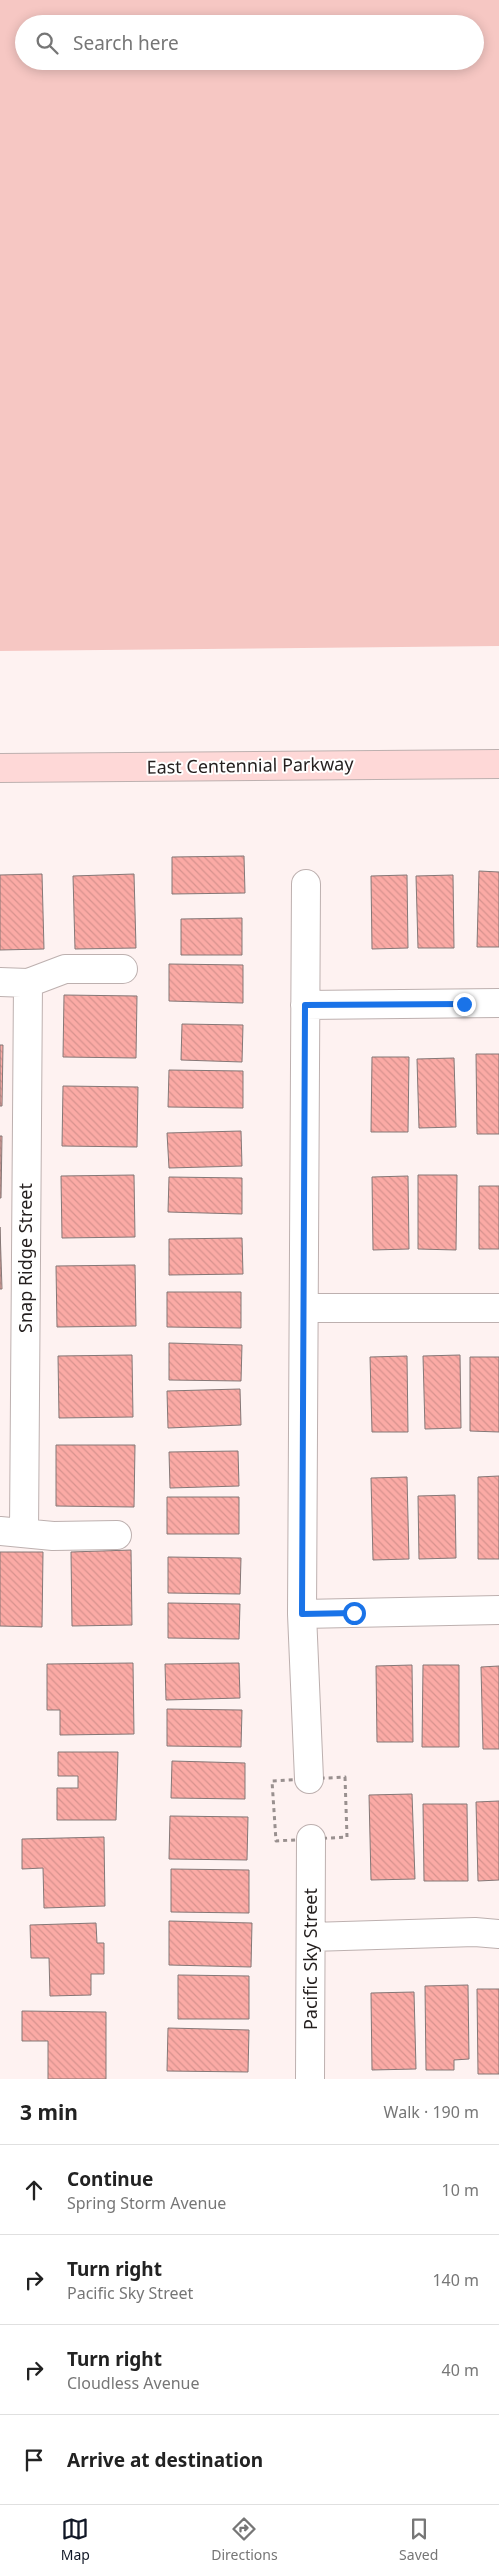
<!DOCTYPE html>
<html lang="en">
<head>
<meta charset="utf-8">
<style>
  body { margin:0; font-family:"Noto Sans",sans-serif; background:#f6f6f6; color:#222 }
  .stop { position:absolute; width:15px; height:15px; margin:-11px; border:4px solid #1a73e8; border-radius:50%; background:#fff }
  .stop.end { background:#1a73e8; border-color:#fff; box-shadow:0 1px 5px #0008 }
  .list { margin:0; padding:0; list-style:none }
  h2 { display:flex; justify-content:space-between; align-items:center; height:65px; margin:0; padding:0 20px; font-size:21px }
  h2 small { font-size:16px; font-weight:400; color:#767676 }
  .list li { display:grid; grid-template-columns:32px 1fr auto; gap:15px; align-items:center; box-sizing:border-box; height:90px; padding:0 20px; border-top:1px solid #e0e0e0 }
  .list b { display:block; font-size:19px; white-space:nowrap }
  .list p { margin:0; font-size:16px; white-space:nowrap; color:#767676 }
  .list em { font-size:16px; font-style:normal; color:#767676 }
  .icon { flex:none; width:28px; height:28px; fill:none; stroke:currentColor; stroke-width:2; stroke-linecap:round; stroke-linejoin:round }
  .map { position:relative; flex:none; width:499px; height:2079px; overflow:hidden }
  .search { position:absolute; background:#fff; box-shadow:0 2px 12px #0003; left:15px; right:15px; top:15px; height:55px; display:flex; align-items:center; gap:12px; box-sizing:border-box; padding:0 18px; border-radius:28px; color:#767676; font-size:19px }
  .sheet { height:425px; background:#fff }
  nav { display:flex; justify-content:space-around; align-items:center; box-sizing:border-box; height:70px; border-top:1px solid #e0e0e0; background:#fff; font-size:14px; color:#767676 }
  nav a { display:grid; justify-items:center; gap:2px }
  nav .on { color:#111827 }
  .map>svg:first-child { display:block }
</style>
</head>
<body>
<div class="map">
<svg width="499" height="2079" viewBox="0 0 499 2079">
  <defs>
    <pattern id="building-back-hatch" width="6" height="6" patternUnits="userSpaceOnUse" patternTransform="scale(1.25)"><rect width="6" height="6" fill="#fbaaa5"/><path d="M-1 5l2 2M0 0l6 6M5-1l2 2" fill="none" stroke="#d7928e"/></pattern>
  </defs>
  <rect width="100%" height="100%" fill="#fef2f1"/>
  <path fill="#f6c7c3" fill-rule="evenodd" d="M 0,0 L 499,0 L 499,646 L 0,651 ZM 24,24 L 475,24 L 475,61 L 24,61 Z"/>
  <path fill="url(#building-back-hatch)" stroke="#857877" d="M 244,856 L 245,893 L 172,894 L 172,857 Z
    M 479,871 L 499,872 L 499,947 L 477,947 Z
    M 42,874 L 44,949 L 0,950 L 0,875 Z
    M 134,874 L 136,948 L 75,949 L 73,876 Z
    M 407,875 L 408,948 L 372,949 L 371,876 Z
    M 453,875 L 454,948 L 418,948 L 416,876 Z
    M 242,918 L 242,955 L 181,955 L 181,919 Z
    M 169,964 L 243,965 L 243,1003 L 169,1001 Z
    M 64,995 L 137,996 L 136,1058 L 63,1057 Z
    M 182,1024 L 243,1025 L 242,1062 L 181,1060 Z
    M 0,1045 L 3,1045 L 2,1106 L 0,1106 Z
    M 476,1054 L 499,1054 L 499,1134 L 477,1134 Z
    M 372,1057 L 409,1057 L 408,1132 L 371,1132 Z
    M 454,1058 L 456,1127 L 419,1128 L 417,1059 Z
    M 169,1070 L 243,1071 L 243,1108 L 168,1107 Z
    M 63,1086 L 138,1087 L 137,1147 L 62,1146 Z
    M 241,1131 L 242,1166 L 169,1168 L 167,1133 Z
    M 0,1136 L 2,1136 L 1,1198 L 0,1198 Z
    M 134,1175 L 135,1237 L 62,1238 L 61,1176 Z
    M 418,1175 L 457,1175 L 456,1250 L 418,1249 Z
    M 408,1176 L 409,1249 L 373,1250 L 372,1177 Z
    M 169,1177 L 242,1178 L 242,1214 L 168,1212 Z
    M 479,1186 L 499,1186 L 499,1249 L 479,1249 Z
    M 0,1227 L 2,1289 L 0,1289 Z
    M 242,1238 L 243,1274 L 169,1275 L 169,1239 Z
    M 135,1265 L 136,1326 L 57,1327 L 56,1266 Z
    M 167,1292 L 241,1292 L 241,1328 L 167,1327 Z
    M 169,1343 L 242,1345 L 241,1381 L 169,1380 Z
    M 132,1355 L 133,1417 L 59,1418 L 58,1356 Z
    M 460,1355 L 461,1428 L 425,1429 L 423,1356 Z
    M 407,1356 L 408,1432 L 372,1432 L 370,1357 Z
    M 470,1357 L 499,1357 L 499,1432 L 470,1431 Z
    M 240,1389 L 241,1425 L 168,1428 L 167,1391 Z
    M 56,1445 L 135,1445 L 134,1507 L 56,1506 Z
    M 238,1451 L 239,1486 L 170,1488 L 169,1452 Z
    M 499,1476 L 499,1559 L 478,1559 L 478,1477 Z
    M 407,1477 L 409,1559 L 373,1560 L 371,1478 Z
    M 455,1495 L 456,1558 L 419,1559 L 418,1496 Z
    M 167,1497 L 239,1497 L 239,1534 L 167,1534 Z
    M 131,1550 L 132,1625 L 72,1626 L 71,1552 Z
    M 0,1552 L 43,1552 L 42,1627 L 0,1626 Z
    M 168,1557 L 241,1558 L 240,1594 L 168,1593 Z
    M 168,1603 L 240,1604 L 239,1639 L 168,1638 Z
    M 133,1663 L 134,1734 L 60,1735 L 60,1710 L 47,1710 L 47,1664 Z
    M 239,1663 L 240,1698 L 166,1700 L 165,1664 Z
    M 412,1665 L 413,1742 L 377,1742 L 376,1666 Z
    M 423,1665 L 459,1665 L 459,1747 L 422,1747 Z
    M 499,1666 L 499,1749 L 483,1749 L 481,1667 Z
    M 167,1709 L 242,1710 L 241,1747 L 167,1746 Z
    M 58,1752 L 118,1752 L 116,1820 L 57,1820 L 57,1788 L 78,1788 L 78,1776 L 58,1776 Z
    M 172,1761 L 245,1763 L 245,1799 L 171,1798 Z
    M 412,1794 L 415,1879 L 371,1880 L 369,1795 Z
    M 499,1801 L 499,1880 L 478,1881 L 476,1802 Z
    M 423,1804 L 467,1804 L 468,1881 L 424,1881 Z
    M 170,1816 L 248,1817 L 247,1860 L 169,1859 Z
    M 104,1837 L 105,1906 L 44,1908 L 43,1868 L 22,1869 L 22,1839 Z
    M 171,1869 L 249,1870 L 249,1913 L 171,1912 Z
    M 169,1921 L 252,1923 L 251,1967 L 169,1965 Z
    M 96,1923 L 97,1943 L 104,1943 L 104,1974 L 91,1974 L 91,1995 L 50,1996 L 49,1958 L 31,1958 L 30,1925 Z
    M 178,1975 L 249,1976 L 249,2019 L 178,2019 Z
    M 468,1985 L 469,2059 L 454,2060 L 454,2070 L 426,2070 L 425,1986 Z
    M 477,1989 L 499,1989 L 499,2074 L 478,2074 Z
    M 414,1992 L 416,2069 L 372,2070 L 371,1993 Z
    M 22,2011 L 106,2012 L 106,2079 L 48,2079 L 48,2041 L 22,2041 Z
    M 168,2028 L 249,2030 L 248,2072 L 167,2071 Z"/>
  <g fill="none" stroke-linecap="round" stroke-linejoin="round">
    <g stroke="#bdb0af" stroke-width="30">
      <path id="street" d="M 306,884 L 302,1614 L 309,1779
        M 0,982 L 28,983 L 65,969 L 123,969
        M 305,1005 L 499,1003
        M 304,1308 L 499,1308
        M 0,1531 L 53,1536 L 117,1535
        M 24,1533 L 28,983
        M 302,1614 L 499,1610
        M 311,1937 L 475,1932 L 499,1934
        M 310,2079 L 311,1839"/>
    </g>
    <g stroke="#bdb0af" stroke-width="30">
      <path id="secondary" d="M 0,768 L 499,764"/>
    </g>
    <path stroke="#99908f" stroke-width="3" stroke-dasharray="4 4" stroke-linecap="butt" d="M 345,1777 L 347,1837 L 276,1841 L 272,1781 Z"/>
    <use href="#street" stroke="#fff" stroke-width="28"/>
    <use href="#secondary" stroke="#fed8d7" stroke-width="28"/>
  </g>
  <g fill="none" stroke-linecap="round" stroke-linejoin="round">
    <path stroke="#1a73e8" stroke-width="6" d="M 354,1613 L 302,1614 L 305,1005 L 464,1004"/>
  </g>
  <g text-anchor="middle" stroke-width="4" stroke-linejoin="round" paint-order="stroke">
    <g font-size="18" fill="#241f1e" stroke="#fff">
      <text transform="translate(250 766) rotate(-1)" y="6">East Centennial Parkway</text>
      <text transform="translate(26 1258) rotate(-90)" y="6">Snap Ridge Street</text>
      <text transform="translate(311 1959) rotate(-90)" y="6">Pacific Sky Street</text>
    </g>
  </g>
</svg>
<div class="stop" style="left:354px;top:1613px"></div>
<div class="stop end" style="left:464px;top:1004px"></div>
<div class="search"><svg class="icon" aria-label="search" viewBox="0 0 24 24"><circle cx="10" cy="10" r="6"/><path d="M15 15l6 6"/></svg>Search here</div>
</div>
<section class="sheet">
<h2>3 min<small>Walk · 190 m</small></h2>
<ul class="list">
<li><svg class="icon" aria-label="ahead" viewBox="0 0 24 24"><path d="M12 20V5M6 11l6-6 6 6"/></svg><div><b>Continue</b><p>Spring Storm Avenue</p></div><em>10 m</em></li>
<li><svg class="icon" aria-label="right" viewBox="0 0 24 24"><path d="M7 20v-9h11M14 6l5 5-5 5"/></svg><div><b>Turn right</b><p>Pacific Sky Street</p></div><em>140 m</em></li>
<li><svg class="icon" aria-label="right" viewBox="0 0 24 24"><path d="M7 20v-9h11M14 6l5 5-5 5"/></svg><div><b>Turn right</b><p>Cloudless Avenue</p></div><em>40 m</em></li>
<li><svg class="icon" aria-label="arrive" viewBox="0 0 24 24"><path d="M6 21V4h12l-3 4 3 4H6"/></svg><div><b>Arrive at destination</b></div></li>
</ul>
</section>
<nav>
<a class="on"><svg class="icon" aria-label="map" viewBox="0 0 24 24"><path d="M3 6l6-2 6 2 6-2v14l-6 2-6-2-6 2zM9 4v14M15 6v14"/></svg>Map</a>
<a><svg class="icon" aria-label="directions" viewBox="0 0 24 24"><path d="M12 3l9 9-9 9-9-9zM9 14v-3h6M13 9l2 2-2 2"/></svg>Directions</a>
<a><svg class="icon" aria-label="saved" viewBox="0 0 24 24"><path d="M7 4h10v16l-5-4-5 4z"/></svg>Saved</a>
</nav>
</body>
</html>
